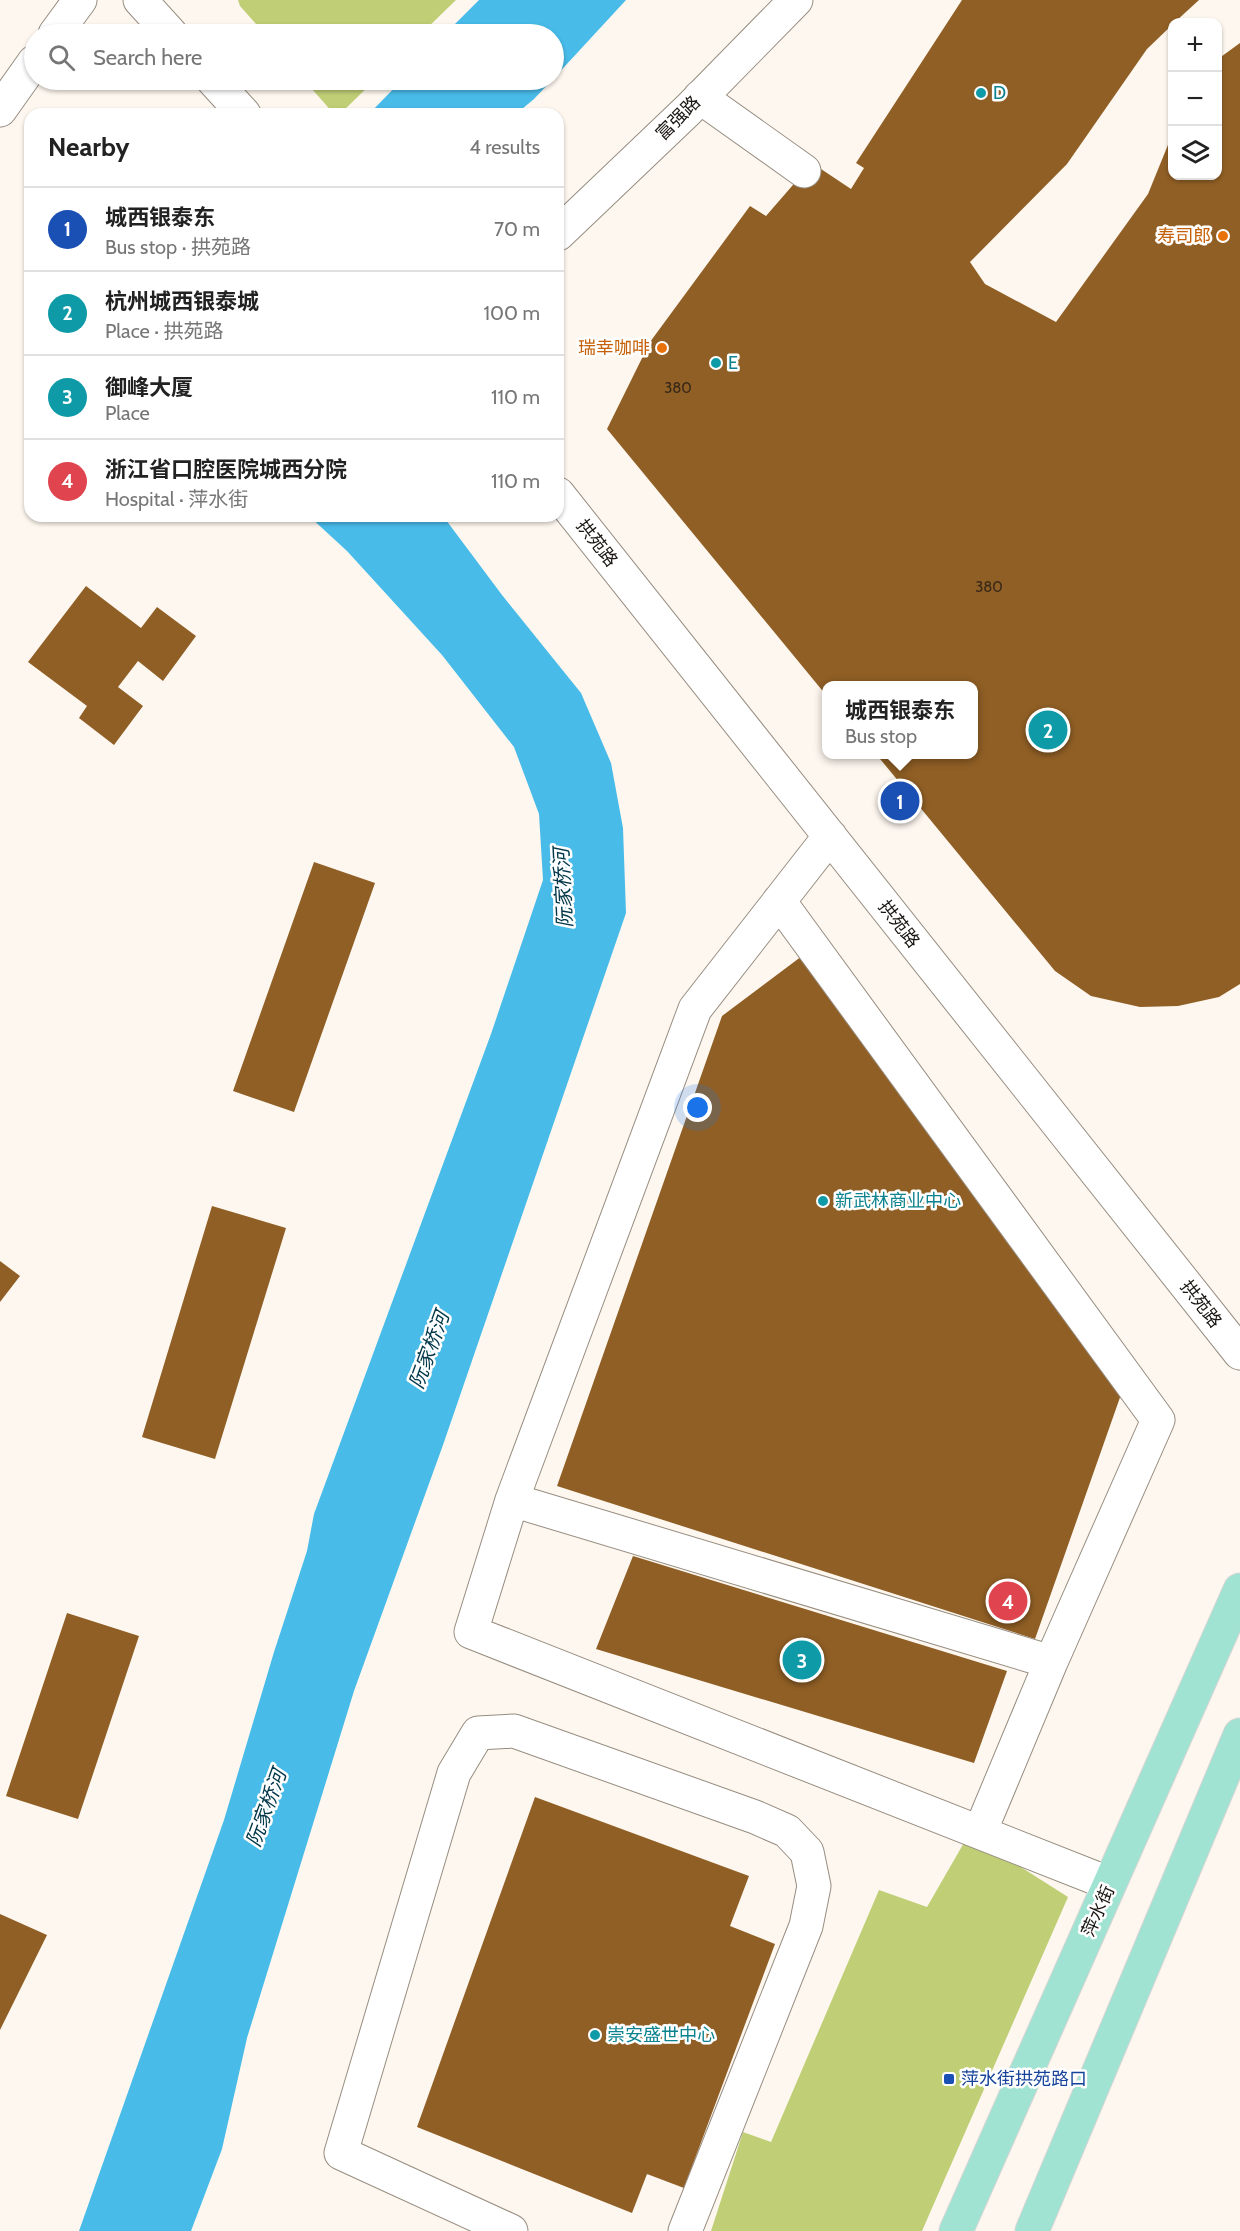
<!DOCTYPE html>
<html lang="en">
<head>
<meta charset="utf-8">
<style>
  body { margin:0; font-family:Cabin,"Noto Sans SC",sans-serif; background:#f6f6f6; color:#222 }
  .controls { position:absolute; right:18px; top:18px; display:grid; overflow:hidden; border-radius:12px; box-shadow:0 2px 4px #0004 }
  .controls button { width:54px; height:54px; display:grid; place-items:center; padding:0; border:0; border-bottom:2px solid #e0e0e0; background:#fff; color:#222; font:30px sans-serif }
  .you { position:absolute; left:698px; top:1108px; width:21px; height:21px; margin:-15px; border:4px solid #fff; border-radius:50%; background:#1a73e8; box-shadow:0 0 0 9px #1a73e833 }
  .badge { display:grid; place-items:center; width:39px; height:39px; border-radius:50%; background:#c8468e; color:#fff; font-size:20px; font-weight:700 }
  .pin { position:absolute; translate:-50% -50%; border:3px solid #fff; box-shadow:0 2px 6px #0006 }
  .popup { position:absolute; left:822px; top:681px; width:156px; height:78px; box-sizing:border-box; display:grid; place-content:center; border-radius:12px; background:#fff; filter:drop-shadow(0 2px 4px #0005); font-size:20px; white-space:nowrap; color:#767676 }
  .popup b { font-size:22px; color:#222 }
  .popup::after { content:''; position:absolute; left:50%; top:100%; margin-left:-12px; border:12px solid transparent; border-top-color:#fff }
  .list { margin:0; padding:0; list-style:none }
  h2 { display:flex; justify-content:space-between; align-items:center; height:78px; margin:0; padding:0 24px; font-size:26px }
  h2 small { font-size:20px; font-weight:400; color:#767676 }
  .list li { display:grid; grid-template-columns:39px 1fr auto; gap:18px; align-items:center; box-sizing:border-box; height:84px; padding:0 24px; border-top:2px solid #e0e0e0 }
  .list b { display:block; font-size:22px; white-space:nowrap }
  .list p { margin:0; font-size:20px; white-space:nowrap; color:#767676 }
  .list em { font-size:20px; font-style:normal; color:#767676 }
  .icon { flex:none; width:33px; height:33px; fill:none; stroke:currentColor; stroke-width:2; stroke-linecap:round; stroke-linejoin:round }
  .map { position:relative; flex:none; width:1240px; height:2231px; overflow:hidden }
  .search { position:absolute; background:#fff; box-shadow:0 2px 4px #0004; left:24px; top:24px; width:540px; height:66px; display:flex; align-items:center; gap:15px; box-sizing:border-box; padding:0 21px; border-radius:33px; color:#767676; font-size:22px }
  .panel { position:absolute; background:#fff; box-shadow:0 2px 4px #0004; left:24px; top:108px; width:540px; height:414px; border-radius:18px }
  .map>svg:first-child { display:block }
</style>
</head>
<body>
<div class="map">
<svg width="1240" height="2231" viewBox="0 0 1240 2231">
  <rect width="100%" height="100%" fill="#fdf7ef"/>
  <path fill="#c0cf76" d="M 238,0 L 456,0 L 421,34 L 265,34 L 240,6 Z
    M 304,80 L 375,80 L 340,114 L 334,114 Z
    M 969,1834 L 1068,1897 L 922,2231 L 711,2231 L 743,2132 L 771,2142 L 879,1890 L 927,1907 Z"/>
  <path fill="#48bbe9" d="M 479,0 L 626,0 L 554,78 L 554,34 L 445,34 Z
    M 402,80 L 552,80 L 534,99 L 516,114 L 369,114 Z
    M 309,516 L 443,516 L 502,595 L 581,693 L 611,763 L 623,828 L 626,913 L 443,1445 L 354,1691 L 247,2038 L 222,2149 L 191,2231 L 79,2231 L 224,1820 L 274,1652 L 307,1551 L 314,1514 L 491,1034 L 543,880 L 539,814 L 514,747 L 442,655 L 347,551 Z"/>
  <path fill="#905f25" d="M 962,0 L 1199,0 L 1175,22 L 1172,22 L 1172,25 L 1147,49 L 1067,164 L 970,262 L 985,284 L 1056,322 L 1148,194 L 1172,135 L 1172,176 L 1218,176 L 1218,59 L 1240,43 L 1240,984 L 1219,997 L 1178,1006 L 1140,1007 L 1091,996 L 1055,971 L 876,754 L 974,754 L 974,686 L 826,686 L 826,695 L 607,429 L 650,342 L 750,206 L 766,216 L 812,163 L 851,189 L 864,168 L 856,163 Z
    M 86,586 L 141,628 L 157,607 L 196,636 L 163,681 L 138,661 L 118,687 L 143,706 L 114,745 L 79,718 L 87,706 L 28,662 Z
    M 314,862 L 375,883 L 294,1112 L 233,1091 Z
    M 806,953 L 1124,1386 L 1035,1639 L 557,1486 L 722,1016 Z
    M 212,1206 L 286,1228 L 215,1459 L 142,1437 Z
    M 0,1261 L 20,1276 L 0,1302 Z
    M 633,1556 L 1007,1671 L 974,1763 L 596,1649 Z
    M 67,1613 L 139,1636 L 78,1819 L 6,1796 Z
    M 535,1797 L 749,1876 L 730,1926 L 775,1944 L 684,2188 L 647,2174 L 632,2213 L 417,2127 Z
    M 0,1914 L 47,1935 L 0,2030 Z"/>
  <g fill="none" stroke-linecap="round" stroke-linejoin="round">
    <g stroke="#978d81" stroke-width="35">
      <path id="minor" d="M 140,0 L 171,34
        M 55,34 L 80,0
        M 213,80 L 244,114
        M 700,97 L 804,171
        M 0,110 L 34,62
        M 558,234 L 688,110 L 796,0
        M 558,494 L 1240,1353
        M 779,901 L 1158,1420 L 1051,1662 L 512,1500 L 695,1009 L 830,836
        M 512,1500 L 471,1632 L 1108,1883
        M 980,1832 L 1051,1662
        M 511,2231 L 341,2153 L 454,1773 L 478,1733 L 514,1731 L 755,1817 L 787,1831 L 807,1852 L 814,1886 L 806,1926 L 685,2231"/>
    </g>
    <g stroke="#d6d5d4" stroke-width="35">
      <path id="major" d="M 956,2231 L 1240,1590
        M 1032,2231 L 1240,1735"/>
    </g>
    <use href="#minor" stroke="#fff" stroke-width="33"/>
    <use href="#major" stroke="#a1e3d3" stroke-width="33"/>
  </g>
  <g fill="#0f9aa8" stroke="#fff" stroke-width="2">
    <circle cx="981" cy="93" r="6"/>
    <circle cx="716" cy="363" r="6"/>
    <circle cx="823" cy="1201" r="6"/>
    <circle cx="595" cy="2035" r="6"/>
  </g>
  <g fill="#e8710a" stroke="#fff" stroke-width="2">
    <circle cx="1223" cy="236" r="6"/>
    <circle cx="662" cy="348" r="6"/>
  </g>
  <rect fill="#1a4fb4" stroke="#fff" stroke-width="2" x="943" y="2073" width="12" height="12" rx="3"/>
  <g text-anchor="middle" stroke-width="5" stroke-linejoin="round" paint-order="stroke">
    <g font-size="15" fill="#382817">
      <text x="678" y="393">380</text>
      <text x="989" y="592">380</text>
    </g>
    <g font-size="18" fill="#0d838f" stroke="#fff" text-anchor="start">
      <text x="993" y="99">D</text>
      <text x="728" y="369">E</text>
      <text x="835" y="1207">新武林商业中心</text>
      <text x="607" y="2041">崇安盛世中心</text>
    </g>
    <g font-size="18" fill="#1a1612" stroke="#fff">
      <text transform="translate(678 118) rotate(-45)" y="6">富强路</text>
      <text transform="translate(597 543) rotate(52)" y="6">拱苑路</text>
      <text transform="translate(899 924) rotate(52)" y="6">拱苑路</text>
      <text transform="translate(1201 1304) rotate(52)" y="6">拱苑路</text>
      <text transform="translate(1098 1911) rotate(-66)" y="6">萍水街</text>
    </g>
    <g font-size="18" fill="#c56008" stroke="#fff" text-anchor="end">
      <text x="1211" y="242">寿司郎</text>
      <text x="650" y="354">瑞幸咖啡</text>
    </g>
    <g font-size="18" fill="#164399" stroke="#fff" text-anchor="start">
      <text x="961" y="2085">萍水街拱苑路口</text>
    </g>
    <g font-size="20" font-style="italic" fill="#013749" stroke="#fff">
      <text transform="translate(563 888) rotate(-93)" y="7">阮家桥河</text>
      <text transform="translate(429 1350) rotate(-70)" y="7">阮家桥河</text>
      <text transform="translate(266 1808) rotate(-70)" y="7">阮家桥河</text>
    </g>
  </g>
</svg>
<div class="controls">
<button>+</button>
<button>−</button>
<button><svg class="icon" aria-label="layers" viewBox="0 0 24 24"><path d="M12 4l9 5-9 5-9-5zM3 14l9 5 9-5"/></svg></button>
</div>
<div class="you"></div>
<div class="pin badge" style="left:900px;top:801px;background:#1a4fb4">1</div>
<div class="popup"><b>城西银泰东</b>Bus stop</div>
<div class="pin badge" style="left:1048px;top:730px;background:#0f9aa8">2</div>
<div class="pin badge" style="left:802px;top:1660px;background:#0f9aa8">3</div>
<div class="pin badge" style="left:1008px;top:1601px;background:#e0444e">4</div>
<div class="search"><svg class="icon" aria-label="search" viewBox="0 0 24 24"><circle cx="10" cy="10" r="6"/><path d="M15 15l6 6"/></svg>Search here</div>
<section class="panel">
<h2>Nearby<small>4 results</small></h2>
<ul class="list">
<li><span class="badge" style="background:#1a4fb4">1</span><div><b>城西银泰东</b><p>Bus stop · 拱苑路</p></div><em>70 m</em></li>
<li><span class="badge" style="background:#0f9aa8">2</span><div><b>杭州城西银泰城</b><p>Place · 拱苑路</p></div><em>100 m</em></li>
<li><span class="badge" style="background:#0f9aa8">3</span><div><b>御峰大厦</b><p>Place</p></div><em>110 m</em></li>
<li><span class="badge" style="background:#e0444e">4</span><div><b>浙江省口腔医院城西分院</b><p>Hospital · 萍水街</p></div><em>110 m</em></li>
</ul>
</section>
</div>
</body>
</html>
